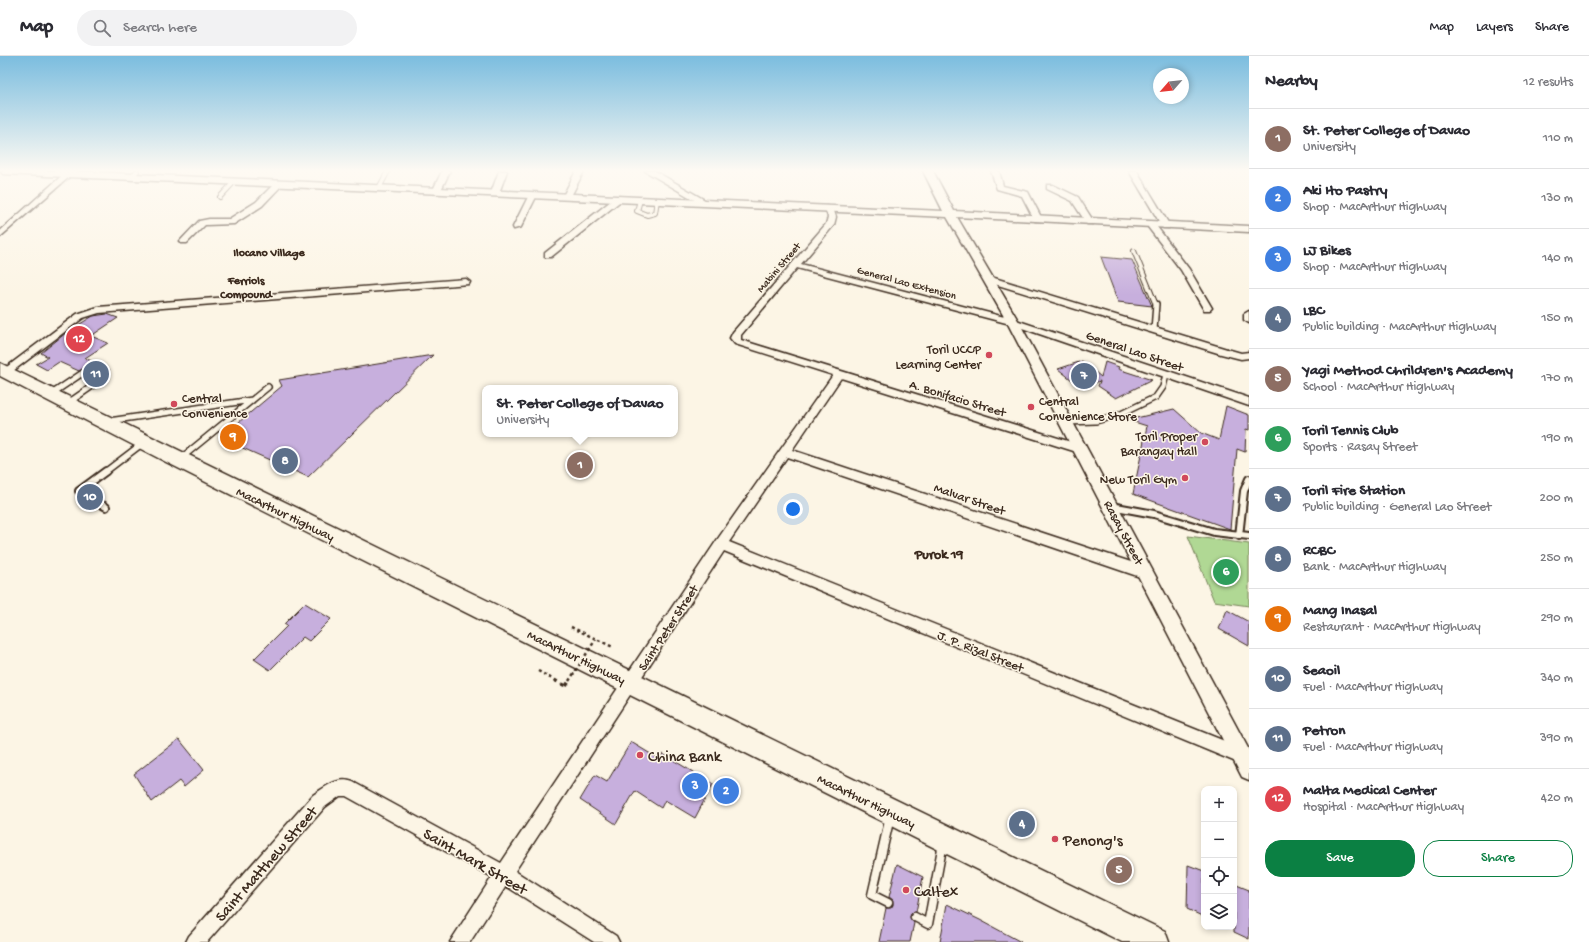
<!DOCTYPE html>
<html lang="en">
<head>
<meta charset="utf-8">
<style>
  body { margin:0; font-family:"Gochi Hand",sans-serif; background:#f2f2f3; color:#2b2b33 }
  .controls { position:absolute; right:12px; bottom:12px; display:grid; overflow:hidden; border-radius:8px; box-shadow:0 2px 6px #0003 }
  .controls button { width:36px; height:36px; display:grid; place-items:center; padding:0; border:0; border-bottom:1px solid #e1e1e2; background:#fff; color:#2b2b33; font:20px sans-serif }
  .compass { position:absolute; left:1153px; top:12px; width:36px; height:36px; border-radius:50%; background:#fff; box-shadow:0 2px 6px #0003; rotate:242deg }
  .you { position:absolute; left:793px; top:453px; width:14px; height:14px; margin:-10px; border:3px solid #fff; border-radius:50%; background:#1a73e8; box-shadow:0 0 0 6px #1a73e833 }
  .badge { display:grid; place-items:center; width:26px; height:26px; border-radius:50%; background:#0b8043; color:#fff; font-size:13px; font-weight:700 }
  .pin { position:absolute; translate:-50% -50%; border:2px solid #fff; box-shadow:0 1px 4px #0006 }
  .popup { position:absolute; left:482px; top:329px; width:196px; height:52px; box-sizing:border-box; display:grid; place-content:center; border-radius:8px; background:#fff; filter:drop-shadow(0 1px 3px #0005); font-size:13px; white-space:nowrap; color:#7c7c81 }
  .popup b { font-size:15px; color:#2b2b33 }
  .popup::after { content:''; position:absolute; left:50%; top:100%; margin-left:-8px; border:8px solid transparent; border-top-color:#fff }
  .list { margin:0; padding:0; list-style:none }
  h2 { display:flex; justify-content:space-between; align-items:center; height:52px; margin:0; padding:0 16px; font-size:17px }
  h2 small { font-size:13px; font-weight:400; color:#7c7c81 }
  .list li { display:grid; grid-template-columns:26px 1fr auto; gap:12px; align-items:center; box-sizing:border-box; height:60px; padding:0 16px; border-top:1px solid #e1e1e2 }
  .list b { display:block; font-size:15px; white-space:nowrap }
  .list p { margin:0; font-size:13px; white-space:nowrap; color:#7c7c81 }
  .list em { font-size:13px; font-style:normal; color:#7c7c81 }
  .actions { display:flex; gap:8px; padding:12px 16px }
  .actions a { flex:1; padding:9px 0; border:1px solid #0b8043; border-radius:16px; text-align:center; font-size:14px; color:#0b8043 }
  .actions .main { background:#0b8043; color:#fff }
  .icon { flex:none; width:22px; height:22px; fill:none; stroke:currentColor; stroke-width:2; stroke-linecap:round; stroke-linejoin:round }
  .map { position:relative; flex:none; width:1249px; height:886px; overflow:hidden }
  header { display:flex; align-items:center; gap:24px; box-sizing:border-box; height:56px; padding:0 20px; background:#fff; border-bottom:1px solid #e1e1e2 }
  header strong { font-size:19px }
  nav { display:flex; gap:22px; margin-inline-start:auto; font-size:14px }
  .search { width:280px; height:36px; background:#f2f2f3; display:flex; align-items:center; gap:10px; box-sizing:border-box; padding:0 14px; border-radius:22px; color:#7c7c81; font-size:15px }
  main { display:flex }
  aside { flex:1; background:#fff }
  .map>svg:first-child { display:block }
</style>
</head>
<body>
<header>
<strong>Map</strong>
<div class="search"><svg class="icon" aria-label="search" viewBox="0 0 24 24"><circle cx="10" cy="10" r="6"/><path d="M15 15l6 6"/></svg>Search here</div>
<nav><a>Map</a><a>Layers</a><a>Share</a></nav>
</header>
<main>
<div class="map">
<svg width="1249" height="886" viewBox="0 0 1249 886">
  <rect width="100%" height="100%" fill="#fcf5e5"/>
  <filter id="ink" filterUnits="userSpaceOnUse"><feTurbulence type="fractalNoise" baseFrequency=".025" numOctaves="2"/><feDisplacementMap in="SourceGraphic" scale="8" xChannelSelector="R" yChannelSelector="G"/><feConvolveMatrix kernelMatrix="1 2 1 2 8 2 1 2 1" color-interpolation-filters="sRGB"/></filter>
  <g filter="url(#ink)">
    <path fill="#b0d894" stroke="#768159" d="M 1188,480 L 1249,488 L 1249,550 L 1214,545 Z"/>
    <path fill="#c7afdd" stroke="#3b2a1e" d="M 1101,201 L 1132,204 L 1152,250 L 1118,246 Z
      M 107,258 L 118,262 L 91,280 L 108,287 L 85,302 L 110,314 L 105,318 L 99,317 L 96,322 L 88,318 L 92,318 L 94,315 L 88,310 L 79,315 L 59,306 L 47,314 L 36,308 L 48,301 L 41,297 L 67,276 L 93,260 Z
      M 433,299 L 308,421 L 220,382 L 282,330 L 279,324 Z
      M 1082,305 L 1101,321 L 1105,306 L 1119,311 L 1118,313 L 1152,324 L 1116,342 L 1098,330 L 1100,325 L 1081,331 L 1058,313 Z
      M 1226,350 L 1249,359 L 1249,374 L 1246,373 L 1245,396 L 1237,393 L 1230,473 L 1133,438 L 1147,370 L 1128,364 L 1174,353 L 1201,377 L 1219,384 Z
      M 305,547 L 331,563 L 309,585 L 303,581 L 270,614 L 254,603 L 287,570 L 284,568 Z
      M 1227,554 L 1249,566 L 1249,590 L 1219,573 Z
      M 179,683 L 204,714 L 184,731 L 179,725 L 152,746 L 134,718 Z
      M 631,686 L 659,703 L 663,698 L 713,728 L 695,762 L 665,744 L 661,752 L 635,735 L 616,768 L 580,744 L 595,719 L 607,726 Z
      M 897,808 L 923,821 L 916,856 L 912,857 L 910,861 L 914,867 L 910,886 L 879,886 L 886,852 L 891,852 L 893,849 L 893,844 L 889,841 Z
      M 1188,809 L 1204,815 L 1204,861 L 1187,853 Z
      M 1234,828 L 1249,834 L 1249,883 L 1234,876 Z
      M 947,848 L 980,864 L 1021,886 L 940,886 Z"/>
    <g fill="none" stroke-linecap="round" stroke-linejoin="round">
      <g stroke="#3b2a1e" stroke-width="6">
        <path id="service-far3" d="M 132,121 L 137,115
          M 379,132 L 388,115
          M 220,141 L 235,125
          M 640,144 L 637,155 L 647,159 L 655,157 L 657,144
          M 1134,195 L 1156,249"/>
      </g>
      <g stroke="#3b2a1e" stroke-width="8">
        <path id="service-far2" d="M 1154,274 L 1156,248
          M 50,339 L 87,314 L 90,315
          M 68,347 L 104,322 L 101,320
          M 109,365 L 252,344
          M 1066,366 L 1096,365 L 1121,358 L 1156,341 L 1163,331 L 1166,318
          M 180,403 L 268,331
          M 105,416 L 143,387"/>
      </g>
      <g stroke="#3b2a1e" stroke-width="10">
        <path id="service-far1" d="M 85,439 L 79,435 L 106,415
          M 94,444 L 106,451
          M 1111,450 L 1154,458 L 1214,476 L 1249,480
          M 1239,480 L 1244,435 L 1249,423"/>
      </g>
      <g stroke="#3b2a1e" stroke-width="11">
        <path id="service" d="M 888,847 L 872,839 L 890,761
          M 915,861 L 928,868 L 943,787"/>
      </g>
      <g stroke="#3b2a1e" stroke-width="3">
        <path id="minor" d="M 67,115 L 76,115 L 0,181 L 0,175 Z
          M 442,115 L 450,115 L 440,136 L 434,136 L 433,134 Z
          M 499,115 L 507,115 L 499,137 L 495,139 L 491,137 Z
          M 576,115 L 584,115 L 570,142 L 564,142 L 563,140 Z
          M 645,115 L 655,115 L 710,147 L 703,149 Z
          M 991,115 L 999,115 L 1003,130 L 1028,136 L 1042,163 L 1041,165 L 1035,165 L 1022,140 L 997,133 Z
          M 1129,115 L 1137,115 L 1170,170 L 1169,172 L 1163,172 Z
          M 277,125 L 284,127 L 262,150 L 234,168 L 205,169 L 187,187 L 181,187 L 180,185 L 199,165 L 209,163 L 229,163 L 256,146 Z
          M 1047,129 L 1053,129 L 1078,141 L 1094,166 L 1093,168 L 1087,168 L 1072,145 L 1047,133 Z
          M 530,137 L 537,139 L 521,171 L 514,173 L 513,171 Z
          M 616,141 L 623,143 L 551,201 L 545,201 L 545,197 Z
          M 826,150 L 833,152 L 836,161 L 834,169 L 801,208 L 1016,264 L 1249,342 L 1249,350 L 1010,268 L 797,212 L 741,279 L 741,284 L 1084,390 L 1086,393 L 1080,397 L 841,322 L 792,394 L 1146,511 L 1151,513 L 1153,517 L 1151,521 L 1146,523 L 787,401 L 729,486 L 1247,694 L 1249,700 L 1247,706 L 1241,708 L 724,495 L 515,815 L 616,880 L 619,886 L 594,886 L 506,830 L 470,886 L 450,886 L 492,821 L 346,740 L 340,740 L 325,751 L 207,886 L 186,886 L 189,880 L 313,739 C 326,731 337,720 353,726 L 501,807 L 717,484 L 833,319 L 735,288 L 730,282 L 733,276 L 826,168 L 828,161 L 825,152 Z
          M 1148,167 L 1154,167 L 1189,213 L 1212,252 L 1210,254 L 1204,254 L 1181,214 L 1148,171 Z
          M 988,220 L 1227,293 L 1241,297 L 1249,296 L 1249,302 L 1241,303 L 1221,298 L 985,225 L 985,221 Z
          M 466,223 L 470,226 L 469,228 L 99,257 L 83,262 L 9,318 L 5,319 L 0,316 L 77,258 L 98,251 Z
          M 1249,255 L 1249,267 L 1244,264 L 1244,258 Z"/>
      </g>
      <g stroke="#3b2a1e" stroke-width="3">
        <path id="tertiary" d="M 0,115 L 69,115 L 943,155 L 923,115 L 933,115 L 954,155 L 1249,170 L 1249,176 L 957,161 L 1019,266 L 1249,694 L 1249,724 L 1242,721 L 1007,266 L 947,161 L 3,118 Z"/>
      </g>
      <g stroke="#3b2a1e" stroke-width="3">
        <path id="trunk" d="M 0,307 L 1165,875 L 1169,886 L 1122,886 L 166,406 L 0,320 Z"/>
      </g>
      <path stroke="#3b2a1e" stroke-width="2.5" stroke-dasharray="3 3" stroke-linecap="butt" d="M 571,571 L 613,591
        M 538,615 L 556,625"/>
      <path stroke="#3b2a1e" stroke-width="3.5" stroke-dasharray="4 4" stroke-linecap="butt" d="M 554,624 L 566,630"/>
      <use href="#service-far3" stroke="#fcf5e5" stroke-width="4"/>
      <use href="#service-far2" stroke="#fcf5e5" stroke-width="5"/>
      <use href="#service-far1" stroke="#fcf5e5" stroke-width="6"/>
      <use href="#service" stroke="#fcf5e5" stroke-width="8"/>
      <use href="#minor" fill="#fcf5e5" fill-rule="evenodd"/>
      <use href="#tertiary" fill="#fcf5e5" fill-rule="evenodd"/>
      <use href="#trunk" fill="#fcf5e5" fill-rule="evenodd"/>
      <path stroke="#3b2a1e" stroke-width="2.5" stroke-dasharray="3 3" stroke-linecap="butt" d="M 569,625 L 596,583"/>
      <path stroke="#3b2a1e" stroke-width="3.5" stroke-dasharray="4 4" stroke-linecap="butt" d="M 566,630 L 570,624"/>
    </g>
  </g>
  <linearGradient id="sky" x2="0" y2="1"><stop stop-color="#7bbddf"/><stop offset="0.48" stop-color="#fefaf3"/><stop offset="1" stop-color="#fefaf3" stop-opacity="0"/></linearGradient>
  <rect width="1249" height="239" fill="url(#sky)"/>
  <g fill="#d1495b" stroke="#fcf5e5" stroke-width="1.5">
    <circle cx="989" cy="299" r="4"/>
    <circle cx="174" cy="348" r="4"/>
    <circle cx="1031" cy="351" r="4"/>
    <circle cx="1205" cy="386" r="4"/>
    <circle cx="1185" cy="422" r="4"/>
    <circle cx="640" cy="699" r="4"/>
    <circle cx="1055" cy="783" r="4"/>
    <circle cx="906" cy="834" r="4"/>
  </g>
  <g text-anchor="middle" stroke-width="3" stroke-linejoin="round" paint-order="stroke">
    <g font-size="11" fill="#3b2a1e" stroke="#fcf5e5">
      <text transform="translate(778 211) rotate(-50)" y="4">Mabini Street</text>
      <text transform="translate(907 226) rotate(15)" y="4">General Lao Extension</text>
    </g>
    <g font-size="12" font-weight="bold" fill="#3b2a1e" stroke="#fcf5e5">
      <text x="269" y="200">Ilocano Village</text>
      <text x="246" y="228">Ferriols<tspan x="246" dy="14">Compound</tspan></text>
    </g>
    <g font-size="13" fill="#3b2a1e" stroke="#fcf5e5" text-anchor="end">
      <text x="981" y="297">Toril UCCP<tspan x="981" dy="15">Learning Center</tspan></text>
      <text x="182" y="346" text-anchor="start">Central<tspan x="182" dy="15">Convenience</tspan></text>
      <text x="1039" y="349" text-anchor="start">Central<tspan x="1039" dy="15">Convenience Store</tspan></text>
      <text x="1197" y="384">Toril Proper<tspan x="1197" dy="15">Barangay Hall</tspan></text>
      <text x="1177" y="427">New Toril Gym</text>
    </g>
    <g font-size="13" fill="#3b2a1e" stroke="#fcf5e5">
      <text transform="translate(1135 294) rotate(19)" y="5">General Lao Street</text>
      <text transform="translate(958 341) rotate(17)" y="5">A. Bonifacio Street</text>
      <text transform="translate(970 442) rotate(19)" y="5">Malvar Street</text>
      <text transform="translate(286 457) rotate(26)" y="5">MacArthur Highway</text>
      <text transform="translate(1125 476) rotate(62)" y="5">Rasay Street</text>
      <text transform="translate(667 571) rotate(-57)" y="5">Saint Peter Street</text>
      <text transform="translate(981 594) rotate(22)" y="5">J. P. Rizal Street</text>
      <text transform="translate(577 600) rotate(26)" y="5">MacArthur Highway</text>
      <text transform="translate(867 744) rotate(26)" y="5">MacArthur Highway</text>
    </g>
    <g font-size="14" font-weight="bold" fill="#3b2a1e" stroke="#fcf5e5">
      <text x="939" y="502">Purok 19</text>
    </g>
    <g font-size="16" fill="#3b2a1e" stroke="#fcf5e5" text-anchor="start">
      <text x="648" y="705">China Bank</text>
      <text x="1063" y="789">Penong's</text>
      <text x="914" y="840">Caltex</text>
    </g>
    <g font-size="16" fill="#3b2a1e" stroke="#fcf5e5">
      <text transform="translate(476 804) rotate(30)" y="6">Saint Mark Street</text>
      <text transform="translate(265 807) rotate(-49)" y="6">Saint Matthew Street</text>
    </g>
  </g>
</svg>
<div class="controls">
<button>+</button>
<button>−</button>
<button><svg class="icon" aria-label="locate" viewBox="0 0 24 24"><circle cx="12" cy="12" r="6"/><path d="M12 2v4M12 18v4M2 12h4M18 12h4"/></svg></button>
<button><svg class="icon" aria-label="layers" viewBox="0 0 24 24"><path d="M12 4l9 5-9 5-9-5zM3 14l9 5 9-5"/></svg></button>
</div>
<svg class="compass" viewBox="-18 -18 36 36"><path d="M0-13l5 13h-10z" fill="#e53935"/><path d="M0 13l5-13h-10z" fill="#7c7c81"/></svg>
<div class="you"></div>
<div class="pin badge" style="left:580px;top:409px;background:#8d6e63">1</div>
<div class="popup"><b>St. Peter College of Davao</b>University</div>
<div class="pin badge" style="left:726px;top:735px;background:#3f7fe0">2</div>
<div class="pin badge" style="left:695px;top:730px;background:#3f7fe0">3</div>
<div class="pin badge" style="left:1022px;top:768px;background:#5c6f8a">4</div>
<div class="pin badge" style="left:1119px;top:814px;background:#8d6e63">5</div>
<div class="pin badge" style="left:1226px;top:516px;background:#2e9e5b">6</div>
<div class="pin badge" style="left:1084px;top:320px;background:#5c6f8a">7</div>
<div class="pin badge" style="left:285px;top:405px;background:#5c6f8a">8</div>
<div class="pin badge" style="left:233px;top:381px;background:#e8710a">9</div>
<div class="pin badge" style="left:90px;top:441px;background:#5c6f8a">10</div>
<div class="pin badge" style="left:96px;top:318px;background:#5c6f8a">11</div>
<div class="pin badge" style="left:79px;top:283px;background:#e0444e">12</div>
</div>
<aside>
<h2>Nearby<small>12 results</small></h2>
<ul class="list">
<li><span class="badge" style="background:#8d6e63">1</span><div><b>St. Peter College of Davao</b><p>University</p></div><em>110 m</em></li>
<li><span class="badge" style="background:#3f7fe0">2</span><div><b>Aki Ito Pastry</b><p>Shop · MacArthur Highway</p></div><em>130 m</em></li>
<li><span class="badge" style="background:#3f7fe0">3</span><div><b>LJ Bikes</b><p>Shop · MacArthur Highway</p></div><em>140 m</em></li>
<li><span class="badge" style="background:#5c6f8a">4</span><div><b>LBC</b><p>Public building · MacArthur Highway</p></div><em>150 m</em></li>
<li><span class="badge" style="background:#8d6e63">5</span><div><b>Yagi Method Chrildren's Academy</b><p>School · MacArthur Highway</p></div><em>170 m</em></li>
<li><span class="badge" style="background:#2e9e5b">6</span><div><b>Toril Tennis Club</b><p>Sports · Rasay Street</p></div><em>190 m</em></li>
<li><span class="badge" style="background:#5c6f8a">7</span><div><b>Toril Fire Station</b><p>Public building · General Lao Street</p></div><em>200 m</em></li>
<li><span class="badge" style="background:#5c6f8a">8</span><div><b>RCBC</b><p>Bank · MacArthur Highway</p></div><em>250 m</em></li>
<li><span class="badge" style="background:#e8710a">9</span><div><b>Mang Inasal</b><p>Restaurant · MacArthur Highway</p></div><em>290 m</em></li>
<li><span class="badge" style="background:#5c6f8a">10</span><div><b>Seaoil</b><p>Fuel · MacArthur Highway</p></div><em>340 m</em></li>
<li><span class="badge" style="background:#5c6f8a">11</span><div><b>Petron</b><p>Fuel · MacArthur Highway</p></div><em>390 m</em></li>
<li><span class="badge" style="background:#e0444e">12</span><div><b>Malta Medical Center</b><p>Hospital · MacArthur Highway</p></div><em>420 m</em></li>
</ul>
<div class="actions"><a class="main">Save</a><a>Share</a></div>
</aside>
</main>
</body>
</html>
